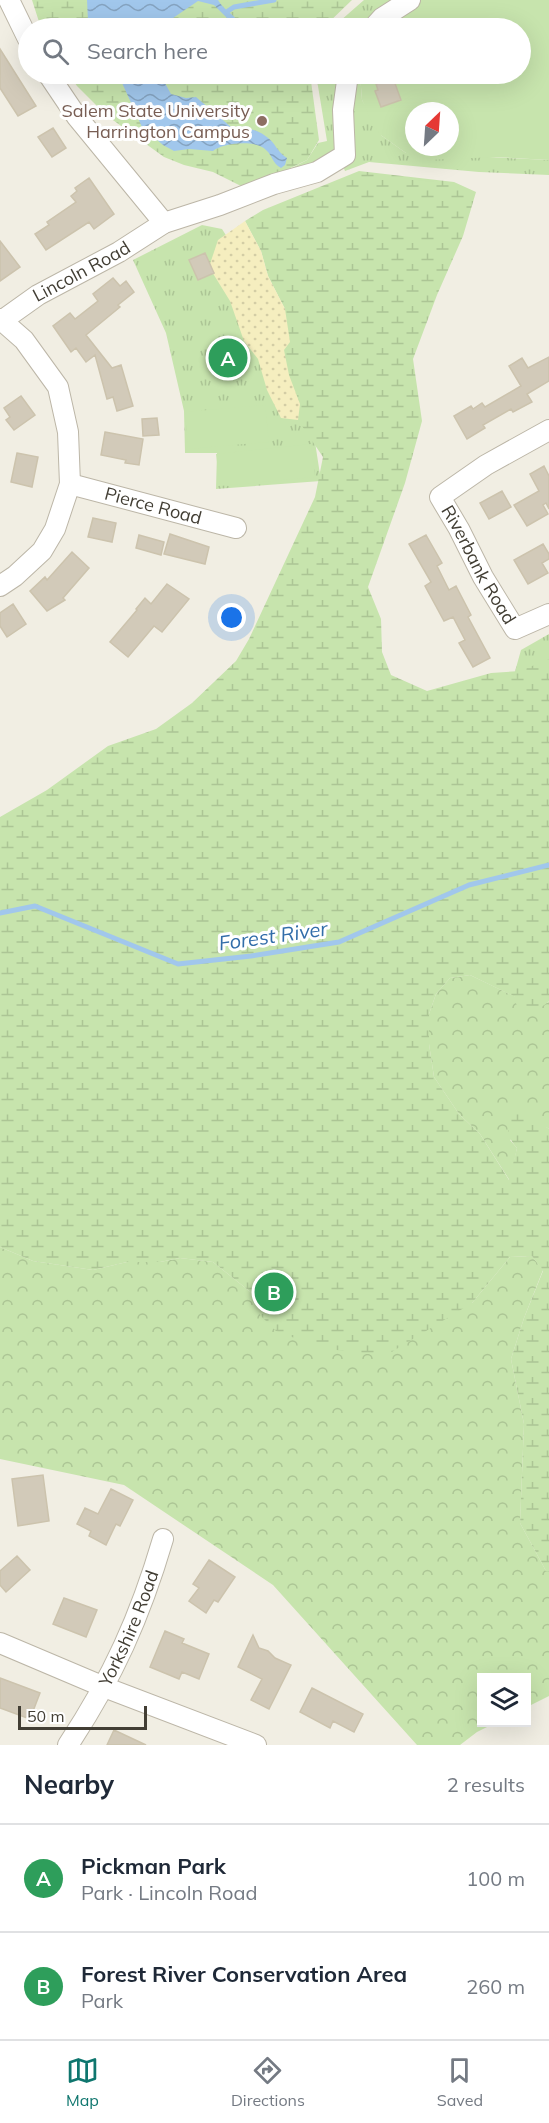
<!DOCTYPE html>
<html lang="en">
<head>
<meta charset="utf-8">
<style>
  body { margin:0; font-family:Mulish,sans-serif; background:#f2f2f3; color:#1f2937 }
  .controls { position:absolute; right:18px; bottom:18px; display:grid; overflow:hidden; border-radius:0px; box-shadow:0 6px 24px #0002 }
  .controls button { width:54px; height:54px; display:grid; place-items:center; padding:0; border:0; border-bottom:2px solid #e0e1e3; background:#fff; color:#1f2937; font:30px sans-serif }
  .compass { position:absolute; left:405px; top:102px; width:54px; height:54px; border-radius:50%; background:#fff; box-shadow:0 6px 24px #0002; rotate:25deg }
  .scale { position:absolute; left:18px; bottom:15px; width:129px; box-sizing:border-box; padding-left:6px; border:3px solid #423e34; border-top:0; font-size:16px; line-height:21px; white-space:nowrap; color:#423e34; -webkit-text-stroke:4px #fff; paint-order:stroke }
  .you { position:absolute; left:232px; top:618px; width:21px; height:21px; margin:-15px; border:4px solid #fff; border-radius:50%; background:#1a73e8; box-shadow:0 0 0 9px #1a73e833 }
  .badge { display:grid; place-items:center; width:39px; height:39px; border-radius:50%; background:#0f766e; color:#fff; font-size:20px; font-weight:700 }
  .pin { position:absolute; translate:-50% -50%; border:3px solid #fff; box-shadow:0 2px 6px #0006 }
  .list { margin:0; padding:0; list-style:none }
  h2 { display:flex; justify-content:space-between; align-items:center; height:78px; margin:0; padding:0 24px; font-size:26px }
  h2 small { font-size:20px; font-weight:400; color:#747a83 }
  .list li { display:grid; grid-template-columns:39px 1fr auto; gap:18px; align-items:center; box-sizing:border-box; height:108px; padding:0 24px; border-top:2px solid #e0e1e3 }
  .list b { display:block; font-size:22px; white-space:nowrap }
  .list p { margin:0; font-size:20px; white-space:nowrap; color:#747a83 }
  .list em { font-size:20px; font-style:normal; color:#747a83 }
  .icon { flex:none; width:33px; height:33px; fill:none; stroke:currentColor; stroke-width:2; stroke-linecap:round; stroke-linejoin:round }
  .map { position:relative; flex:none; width:549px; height:1745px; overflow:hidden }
  .search { position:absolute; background:#fff; box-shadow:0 6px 24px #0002; left:18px; right:18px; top:18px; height:66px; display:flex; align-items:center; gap:15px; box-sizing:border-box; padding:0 21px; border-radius:33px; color:#747a83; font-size:22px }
  .sheet { height:294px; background:#fff }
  nav { display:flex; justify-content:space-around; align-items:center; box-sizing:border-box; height:84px; border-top:2px solid #e0e1e3; background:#fff; font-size:16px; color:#747a83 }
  nav a { display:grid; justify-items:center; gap:3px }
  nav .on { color:#0f766e }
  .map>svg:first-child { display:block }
</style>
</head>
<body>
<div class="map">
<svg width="549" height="1745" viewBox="0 0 549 1745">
  <defs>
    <pattern id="grass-tufts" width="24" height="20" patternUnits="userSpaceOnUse" patternTransform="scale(1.5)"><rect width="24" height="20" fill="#c7e4ad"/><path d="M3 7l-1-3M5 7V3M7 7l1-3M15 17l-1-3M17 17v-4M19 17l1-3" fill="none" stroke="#acc595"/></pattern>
    <pattern id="forest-crowns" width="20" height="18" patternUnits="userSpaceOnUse" patternTransform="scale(1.5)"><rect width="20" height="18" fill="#c7e4ad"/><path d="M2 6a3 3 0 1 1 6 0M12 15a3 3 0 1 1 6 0" fill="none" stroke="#acc595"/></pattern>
    <pattern id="wetland-marsh" width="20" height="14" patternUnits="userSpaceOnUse" patternTransform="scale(1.5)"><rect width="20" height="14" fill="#c7e4ad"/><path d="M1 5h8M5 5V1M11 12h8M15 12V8" fill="none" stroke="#acc595"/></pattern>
    <pattern id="sand-dots" width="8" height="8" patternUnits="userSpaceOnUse" patternTransform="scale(1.5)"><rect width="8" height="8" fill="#f5eebf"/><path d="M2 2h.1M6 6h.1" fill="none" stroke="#d3cda5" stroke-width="1.8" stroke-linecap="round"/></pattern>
    <pattern id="water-waves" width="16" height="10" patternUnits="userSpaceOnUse" patternTransform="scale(1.5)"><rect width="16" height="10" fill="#a1c7ec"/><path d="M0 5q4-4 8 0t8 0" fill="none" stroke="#85a3c0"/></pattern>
  </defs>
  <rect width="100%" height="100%" fill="#f1eee3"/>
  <path fill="url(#grass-tufts)" d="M 364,0 L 400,0 L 373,19 L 362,28 L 332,28 Z
    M 316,74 L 342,74 L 340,156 L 286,171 L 307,160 L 318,143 L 327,141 Z
    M 352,74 L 360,74 L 362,100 L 382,136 L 406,153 L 549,160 L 549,175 L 479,172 L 369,162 L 345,171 L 343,166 Z
    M 202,225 L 222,229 L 278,318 L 315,442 L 321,481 L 216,489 L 217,453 L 185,453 L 184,411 L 166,333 L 133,260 Z
    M 549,634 L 549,692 L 507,700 L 521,650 Z"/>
  <path fill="url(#forest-crowns)" d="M 470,975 L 516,997 L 547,1003 L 549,1001 L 549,1129 L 546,1127 L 510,1140 L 517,1148 L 510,1181 L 480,1134 L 459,1114 L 434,1077 L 429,1044 L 429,1014 L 436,994 L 450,978 Z
    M 0,1247 L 33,1261 L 93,1270 L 127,1262 L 160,1262 L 180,1258 L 213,1262 L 253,1294 L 259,1303 L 472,1303 L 510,1257 L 532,1256 L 543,1270 L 524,1318 L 511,1359 L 524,1424 L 520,1523 L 546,1571 L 549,1571 L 549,1696 L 527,1707 L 526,1678 L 482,1678 L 482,1722 L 495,1723 L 477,1732 L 460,1745 L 417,1745 L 273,1585 L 124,1485 L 0,1459 Z"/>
  <path fill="url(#wetland-marsh)" d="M 32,0 L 352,0 L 323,28 L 41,28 Z
    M 69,74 L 310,74 L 319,140 L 307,160 L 280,173 L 251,184 L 241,186 L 213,172 L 184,165 L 164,157 L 106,115 L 77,86 Z
    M 359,171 L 454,182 L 476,192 L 463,236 L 437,295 L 413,359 L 422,421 L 405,483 L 368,587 L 381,619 L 382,652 L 391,675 L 427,691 L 491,673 L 520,671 L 549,659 L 549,1001 C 540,1010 523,1016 515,1002 L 515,997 L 470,975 L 450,978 L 436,994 L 429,1014 L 429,1044 L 434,1077 L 459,1114 L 480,1134 L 509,1180 L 517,1148 C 507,1137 505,1125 511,1111 L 521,1108 L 549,1129 L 549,1571 L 546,1571 L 520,1523 L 524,1424 L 511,1359 L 524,1318 L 543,1271 L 532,1256 L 510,1257 L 472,1303 L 385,1356 L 321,1348 L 276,1331 L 260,1315 L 259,1303 L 253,1294 L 213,1262 L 180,1258 L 160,1262 L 127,1262 L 93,1270 L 33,1261 L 0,1247 L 0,817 L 47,790 L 108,746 L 156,729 L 192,703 L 236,661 L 249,639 L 315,497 L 323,457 L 298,420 L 300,404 L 289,375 L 284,350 L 285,309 L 268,276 L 261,251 L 245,221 L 263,210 Z"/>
  <path fill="url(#sand-dots)" d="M 245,221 L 261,251 L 268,276 L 285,309 L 290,342 L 284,350 L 289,375 L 300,404 L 298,420 L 281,418 L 267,390 L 258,359 L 244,341 L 230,301 L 209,267 L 218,240 Z"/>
  <path fill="#c7e4ad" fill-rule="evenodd" d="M 416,0 L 549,0 L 549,160 L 496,157 L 429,160 L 406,153 L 382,136 L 373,125 L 362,100 L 360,74 L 520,74 L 520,28 L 380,28 ZM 414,111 L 450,111 L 450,147 L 414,147 Z
    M 265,405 L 269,442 L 188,449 L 185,412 Z
    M 311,444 L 315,477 L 220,486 L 216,454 Z"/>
  <path fill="url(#water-waves)" d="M 87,0 L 218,0 C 224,10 232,13 239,22 L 236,27 L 214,5 L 198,1 L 173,18 L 156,19 L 151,28 L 97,28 L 88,21 Z
    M 118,74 L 160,74 L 171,94 L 186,98 L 196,97 L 231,127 C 248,127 262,130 274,144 C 278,150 281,154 287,158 L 285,165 L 281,168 C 272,163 273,156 266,150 C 256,139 222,143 213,151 L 189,149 L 174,151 L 163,145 L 142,127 Z"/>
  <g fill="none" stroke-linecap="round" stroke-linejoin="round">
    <path stroke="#a1c7ec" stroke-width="5" d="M 228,11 L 234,7 L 274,0
      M 238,24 L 242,28
      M 0,913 L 35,906 L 178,964 L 251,956 L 339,942 L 469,885 L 549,865"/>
  </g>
  <path fill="#d2cab9" stroke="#ccc3ad" stroke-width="1.5" d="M 0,49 L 36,106 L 18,116 L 0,88 Z
    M 393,78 L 401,100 L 381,107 L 375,91 L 378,90 L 376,84 Z
    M 53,128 L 66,148 L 52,157 L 38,137 Z
    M 89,178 L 114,214 L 94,229 L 89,222 L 46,250 L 35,234 L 49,225 L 47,222 L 76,202 L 71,196 L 77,191 L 75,188 Z
    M 0,241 L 20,267 L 0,281 Z
    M 205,253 L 214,273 L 198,280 L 189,260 Z
    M 113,278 L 120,286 L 126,281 L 134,292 L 118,305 L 120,307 L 86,335 L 112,368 L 121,365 L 133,406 L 117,411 L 113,397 L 107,399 L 95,355 L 86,362 L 76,348 L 71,352 L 53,326 L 70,313 L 75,319 L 98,301 L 93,294 Z
    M 549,357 L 549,381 L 527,394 L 532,402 L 513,412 L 511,409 L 483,425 L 485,428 L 467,439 L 454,416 L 471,406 L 473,409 L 482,403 L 485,407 L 521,386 L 509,366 L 522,358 L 528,368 Z
    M 21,396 L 35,415 L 14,430 L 6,420 L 10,417 L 4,408 Z
    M 157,418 L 159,435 L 143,436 L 142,419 Z
    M 105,432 L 143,439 L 139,465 L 125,463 L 126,460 L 101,455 Z
    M 17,453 L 38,457 L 32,487 L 11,482 Z
    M 544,466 L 549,476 L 549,509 L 546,503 L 543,505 L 548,514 L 527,526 L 514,505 L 539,491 L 530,474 Z
    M 502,491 L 511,507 L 489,519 L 480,503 Z
    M 93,518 L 116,523 L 112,542 L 88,537 Z
    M 170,534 L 209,547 L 205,564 L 164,554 Z
    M 139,535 L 164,542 L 161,555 L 136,548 Z
    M 426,535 L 442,563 L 437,566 L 449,590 L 456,586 L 471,615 L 468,617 L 490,658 L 473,667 L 459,643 L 465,640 L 453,617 L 444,621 L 425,586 L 431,582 L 409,544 Z
    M 543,544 L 549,554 L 549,559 L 542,563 L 548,573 L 528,584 L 514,560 Z
    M 72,552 L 89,568 L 63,598 L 65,600 L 47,611 L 30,591 L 45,577 L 47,580 Z
    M 167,584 L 189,599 L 162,632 L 154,626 L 128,657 L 110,642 L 137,610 L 136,609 L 145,598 L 151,604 Z
    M 13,604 L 26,624 L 7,637 L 0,626 L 0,613 Z
    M 43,1475 L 49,1521 L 18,1526 L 12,1479 Z
    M 111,1489 L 133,1500 L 120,1526 L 116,1524 L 106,1545 L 89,1536 L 91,1531 L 77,1524 L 85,1508 L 98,1514 Z
    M 17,1556 L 30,1570 L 6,1592 L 0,1585 L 0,1571 Z
    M 209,1560 L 235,1577 L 218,1602 L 214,1600 L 206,1613 L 189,1601 L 199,1588 L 193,1584 Z
    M 64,1598 L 97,1610 L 86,1637 L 53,1624 Z
    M 165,1631 L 184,1639 L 182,1643 L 209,1654 L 199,1679 L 182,1672 L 179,1679 L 150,1667 Z
    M 253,1635 L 259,1648 L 268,1651 L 275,1658 L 291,1665 L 269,1709 L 251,1700 L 262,1679 L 238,1667 Z
    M 0,1678 L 40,1693 L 30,1719 L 0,1708 Z
    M 312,1688 L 363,1714 L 354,1732 L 333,1721 L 330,1728 L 300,1712 Z
    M 114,1730 L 146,1745 L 107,1745 Z"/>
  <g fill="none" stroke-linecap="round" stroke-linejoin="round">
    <g stroke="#bcb6a7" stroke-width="22">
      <g id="minor">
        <path d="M 9,0 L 28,39"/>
        <path d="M 373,28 L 382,18 L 410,0"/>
        <path d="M 48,74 L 77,117 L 164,223"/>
        <path d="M 0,319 L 24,340 L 58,387 L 68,432 L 70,484 L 55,529 L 42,551 L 15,576 L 0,586"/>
        <path id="s1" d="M 0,322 L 38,295 L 119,252 L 164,223 L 220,205 L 274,184 L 317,172 L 345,155 L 343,110 L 348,74"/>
        <path id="s2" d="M 549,430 L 486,465 L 440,497 L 459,529 L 483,577 L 515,629 L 549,614"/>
        <path id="s3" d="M 70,484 L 236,528"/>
        <path d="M 0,1643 L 104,1687 L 256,1745"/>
        <path id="s4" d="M 68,1745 C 113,1677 140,1617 163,1539"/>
      </g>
    </g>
    <use href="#minor" stroke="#fff" stroke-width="20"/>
  </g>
  <circle fill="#8d6e63" stroke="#fff" stroke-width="2" cx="262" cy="121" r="6"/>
  <g text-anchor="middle" stroke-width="6" stroke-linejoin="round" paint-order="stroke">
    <g font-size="18" fill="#785e54" stroke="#fff" text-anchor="end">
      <text x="250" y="117">Salem State University<tspan x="250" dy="21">Harrington Campus</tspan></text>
    </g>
    <g font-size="18" fill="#423e34" stroke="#fff">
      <text dy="6" stroke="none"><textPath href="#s1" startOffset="96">Lincoln Road</textPath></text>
      <text dy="6" stroke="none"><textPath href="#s3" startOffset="86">Pierce Road</textPath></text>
      <text dy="6" stroke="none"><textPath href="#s2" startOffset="206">Riverbank Road</textPath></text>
      <text dy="6" stroke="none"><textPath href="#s4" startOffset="132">Yorkshire Road</textPath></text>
    </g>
    <g font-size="20" font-style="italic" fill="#326da9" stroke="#fff">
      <text transform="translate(273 936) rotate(-8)" y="7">Forest River</text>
    </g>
  </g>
</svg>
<div class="controls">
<button><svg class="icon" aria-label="layers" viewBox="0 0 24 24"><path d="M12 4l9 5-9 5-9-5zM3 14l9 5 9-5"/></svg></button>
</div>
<svg class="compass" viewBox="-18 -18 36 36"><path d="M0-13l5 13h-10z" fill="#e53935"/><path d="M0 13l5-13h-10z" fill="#747a83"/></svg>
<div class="scale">50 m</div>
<div class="you"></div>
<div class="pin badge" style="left:228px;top:358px;background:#2e9e5b">A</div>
<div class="pin badge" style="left:274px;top:1292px;background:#2e9e5b">B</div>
<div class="search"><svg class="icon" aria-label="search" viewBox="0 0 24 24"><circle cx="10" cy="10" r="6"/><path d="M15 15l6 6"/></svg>Search here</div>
</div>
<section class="sheet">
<h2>Nearby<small>2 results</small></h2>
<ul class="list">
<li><span class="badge" style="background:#2e9e5b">A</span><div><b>Pickman Park</b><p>Park · Lincoln Road</p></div><em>100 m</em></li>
<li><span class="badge" style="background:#2e9e5b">B</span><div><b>Forest River Conservation Area</b><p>Park</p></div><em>260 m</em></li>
</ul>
</section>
<nav>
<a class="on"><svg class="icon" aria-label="map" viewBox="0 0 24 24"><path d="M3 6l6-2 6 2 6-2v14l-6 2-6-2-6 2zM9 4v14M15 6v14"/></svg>Map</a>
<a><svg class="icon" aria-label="directions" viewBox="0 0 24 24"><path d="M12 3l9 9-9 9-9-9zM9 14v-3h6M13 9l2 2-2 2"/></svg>Directions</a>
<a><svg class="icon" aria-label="saved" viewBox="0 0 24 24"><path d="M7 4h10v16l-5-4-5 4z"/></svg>Saved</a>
</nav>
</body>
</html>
